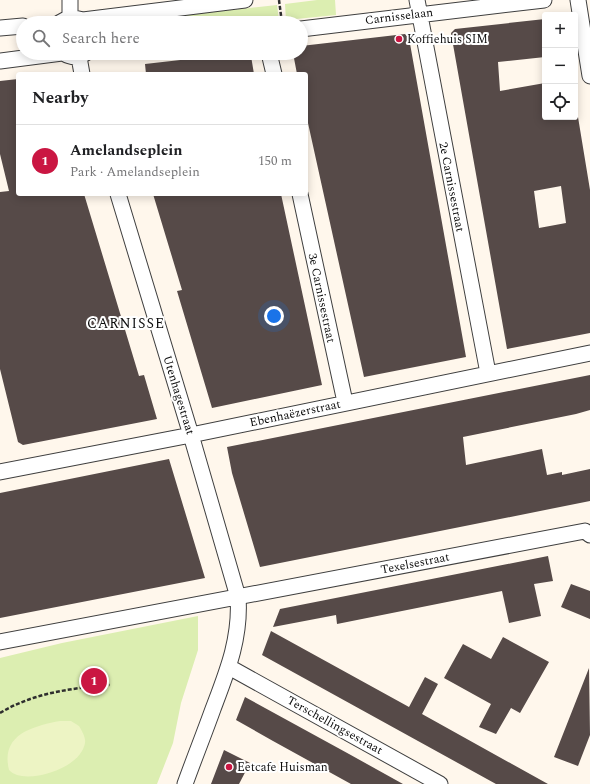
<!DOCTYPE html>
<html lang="en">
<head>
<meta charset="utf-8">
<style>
  body { margin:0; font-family:Spectral,serif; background:#f2f2f2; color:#202124 }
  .controls { position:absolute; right:12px; top:12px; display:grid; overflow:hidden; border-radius:4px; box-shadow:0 2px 10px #0003 }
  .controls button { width:36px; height:36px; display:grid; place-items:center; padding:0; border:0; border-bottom:1px solid #e0e0e0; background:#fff; color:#202124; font:20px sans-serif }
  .you { position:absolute; left:274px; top:316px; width:14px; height:14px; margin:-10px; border:3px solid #fff; border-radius:50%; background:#1a73e8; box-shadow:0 0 0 6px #1a73e833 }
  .badge { display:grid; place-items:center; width:26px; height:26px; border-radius:50%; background:#ca1642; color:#fff; font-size:13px; font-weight:700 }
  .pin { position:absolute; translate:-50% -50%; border:2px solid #fff; box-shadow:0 1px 4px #0006 }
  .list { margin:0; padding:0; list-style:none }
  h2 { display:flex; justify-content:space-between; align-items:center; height:52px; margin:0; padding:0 16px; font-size:17px }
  h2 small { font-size:13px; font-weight:400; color:#757577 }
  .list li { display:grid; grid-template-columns:26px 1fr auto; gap:12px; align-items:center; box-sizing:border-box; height:72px; padding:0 16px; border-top:1px solid #e0e0e0 }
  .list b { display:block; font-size:15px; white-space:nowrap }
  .list p { margin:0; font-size:13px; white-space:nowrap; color:#757577 }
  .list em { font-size:13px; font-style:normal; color:#757577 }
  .icon { flex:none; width:22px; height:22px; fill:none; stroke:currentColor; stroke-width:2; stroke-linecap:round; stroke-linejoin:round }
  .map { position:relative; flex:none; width:590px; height:784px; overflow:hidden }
  .search { position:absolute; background:#fff; box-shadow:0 2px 10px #0003; left:16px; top:16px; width:292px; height:44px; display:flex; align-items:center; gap:10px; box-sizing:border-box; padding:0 14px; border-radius:22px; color:#757577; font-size:15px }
  .panel { position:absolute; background:#fff; box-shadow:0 2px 10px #0003; left:16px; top:72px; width:292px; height:124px; border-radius:4px }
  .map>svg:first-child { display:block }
</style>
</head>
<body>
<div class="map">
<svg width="590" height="784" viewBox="0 0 590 784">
  <rect width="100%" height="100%" fill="#fff7ec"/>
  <path fill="#dceeb1" d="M 317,0 L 335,0 L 336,15 L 286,20 L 285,4 Z
    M 277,5 L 279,20 L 257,23 L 157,23 L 156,18 Z
    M 198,616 L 198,650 L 181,703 L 173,743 L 157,784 L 0,784 L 0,658 L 62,643 Z"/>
  <path fill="#edf4c4" d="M 60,721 L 71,721 L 79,726 C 82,731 86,738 85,743 C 81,767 37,781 17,775 C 14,774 11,772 9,770 C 0,734 34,726 60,721 Z"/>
  <path fill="#564a48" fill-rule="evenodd" d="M 545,19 L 545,57 L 498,62 L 500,91 L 545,83 L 545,117 L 578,117 L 590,190 L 590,333 L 507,349 L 451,33 L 455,29 ZM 561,186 L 566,223 L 539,228 L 534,191 Z
    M 405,34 L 409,38 L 466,357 L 364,377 L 306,114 L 306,74 L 297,74 L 293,53 L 301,53 L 301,46 Z
    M 242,53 L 251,56 L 254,74 L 146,74 L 145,64 Z
    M 18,79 L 18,194 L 84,194 L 139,376 L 144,375 L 157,419 L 23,445 L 18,442 L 0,369 L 0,192 L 9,191 L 0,154 L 0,81 Z
    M 153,194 L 281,194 L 322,385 L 212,408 L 177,291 L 182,290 Z
    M 590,375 L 590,410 L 576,414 L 463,437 L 466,465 L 542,449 L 547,475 L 562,472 L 562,475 L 590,469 L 590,501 L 260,567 L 232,473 L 227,447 Z
    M 169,459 L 205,578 L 0,618 L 0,493 Z
    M 548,556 L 553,581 L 534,584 L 541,616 L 509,623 L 502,591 L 337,624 L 336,615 L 273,627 L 280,609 Z
    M 571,584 L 590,591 L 590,619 L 561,607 Z
    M 271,631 L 409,707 L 425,677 L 438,684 L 422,714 L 548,784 L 496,784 L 262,655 Z
    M 503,637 L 549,662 L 520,713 L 511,708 L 496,734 L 479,727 L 491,704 L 444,678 L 463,644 L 491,659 Z
    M 589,668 L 590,735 L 578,766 L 554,757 Z
    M 245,697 L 349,754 L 403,784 L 351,784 L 273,741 L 236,720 Z
    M 224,750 L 250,763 L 239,784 L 211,784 Z"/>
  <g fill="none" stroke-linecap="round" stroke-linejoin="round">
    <g stroke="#3f3f3f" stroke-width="17">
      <path id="street" d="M 70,0 L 70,17
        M 417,0 L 488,373
        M 578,0 L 590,76
        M 83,20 L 245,0
        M 59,23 L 70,17 L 83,20 L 84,23
        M 0,28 L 23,26
        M 301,29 L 544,0
        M 63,53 C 72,58 77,58 86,53
        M 269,53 L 274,74
        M 79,57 L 82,74
        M 0,61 L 62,53
        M 118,194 L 191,435 L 238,597 C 241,638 227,672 213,709 C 204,734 194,759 185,784
        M 300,194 L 345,402
        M 0,472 L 191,435 L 590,353
        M 0,642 L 585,531 L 590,535
        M 229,667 L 440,784"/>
    </g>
    <path stroke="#2e2e2e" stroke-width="2.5" stroke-dasharray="4 2" stroke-linecap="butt" d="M 279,0 L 282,23
      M 0,713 C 33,693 72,688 110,685"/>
    <use href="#street" stroke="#fff" stroke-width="15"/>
  </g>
  <g fill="#ca1642" stroke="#fff" stroke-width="1.5">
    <circle cx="399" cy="39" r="4"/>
    <circle cx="229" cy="767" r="4"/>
  </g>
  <g text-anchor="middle" stroke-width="4" stroke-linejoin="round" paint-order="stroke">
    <g font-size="12" fill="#0c0c0c" stroke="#fff">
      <text transform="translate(399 16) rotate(-7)" y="4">Carnisselaan</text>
      <text transform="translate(452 187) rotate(79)" y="4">2e Carnissestraat</text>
      <text transform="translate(322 298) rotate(78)" y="4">3e Carnissestraat</text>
      <text transform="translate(179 395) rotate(73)" y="4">Utenhagestraat</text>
      <text transform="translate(295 413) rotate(-12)" y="4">Ebenhaëzerstraat</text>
      <text transform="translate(415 563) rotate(-11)" y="4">Texelsestraat</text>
      <text transform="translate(335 725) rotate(29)" y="4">Terschellingsestraat</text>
    </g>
    <g font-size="12" fill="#0c0c0c" stroke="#fff" text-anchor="start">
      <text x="407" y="43">Koffiehuis SIM</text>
      <text x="237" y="771">Eetcafe Huisman</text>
    </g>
    <g font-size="14" letter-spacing="1" fill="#0c0c0c" stroke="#fff">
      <text x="126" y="328">CARNISSE</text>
    </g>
  </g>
</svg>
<div class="controls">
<button>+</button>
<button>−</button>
<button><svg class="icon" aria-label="locate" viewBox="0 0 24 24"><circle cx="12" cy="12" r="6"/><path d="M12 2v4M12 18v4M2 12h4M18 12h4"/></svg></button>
</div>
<div class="you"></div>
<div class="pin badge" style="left:94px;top:681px">1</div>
<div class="search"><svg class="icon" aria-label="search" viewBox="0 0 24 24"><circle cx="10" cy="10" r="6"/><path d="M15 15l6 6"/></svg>Search here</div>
<section class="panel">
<h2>Nearby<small></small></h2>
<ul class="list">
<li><span class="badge">1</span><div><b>Amelandseplein</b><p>Park · Amelandseplein</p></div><em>150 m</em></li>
</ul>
</section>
</div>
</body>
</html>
